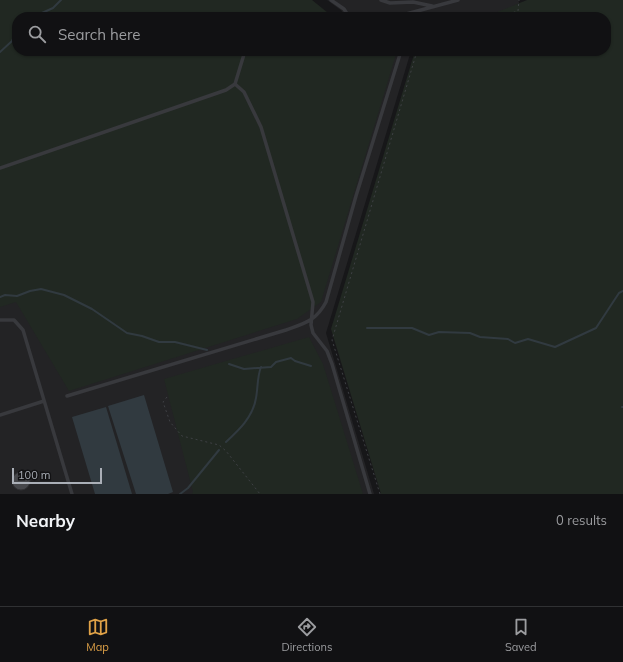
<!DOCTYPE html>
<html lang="en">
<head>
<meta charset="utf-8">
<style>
  body { margin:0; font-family:Mulish,sans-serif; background:#1e1f21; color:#f1f3f6 }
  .scale { position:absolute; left:12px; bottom:10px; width:90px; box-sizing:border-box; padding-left:4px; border:2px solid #aaafb7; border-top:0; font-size:11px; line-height:14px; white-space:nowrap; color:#aaafb7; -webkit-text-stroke:3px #121214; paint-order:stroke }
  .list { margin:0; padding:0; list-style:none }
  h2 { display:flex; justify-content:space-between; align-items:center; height:52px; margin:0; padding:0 16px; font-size:17px }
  h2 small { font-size:13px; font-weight:400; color:#9c9da0 }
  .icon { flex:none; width:22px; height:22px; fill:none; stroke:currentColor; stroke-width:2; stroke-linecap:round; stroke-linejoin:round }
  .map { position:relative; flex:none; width:623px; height:494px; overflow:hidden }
  .search { position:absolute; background:#111113; box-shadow:0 1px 3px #0004; left:12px; right:12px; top:12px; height:44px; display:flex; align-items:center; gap:10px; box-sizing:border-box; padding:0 14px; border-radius:16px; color:#9c9da0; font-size:15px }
  .sheet { height:112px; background:#111113 }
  nav { display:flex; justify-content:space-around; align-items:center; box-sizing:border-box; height:56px; border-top:1px solid #303133; background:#111113; font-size:11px; color:#9c9da0 }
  nav a { display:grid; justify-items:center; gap:2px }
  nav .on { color:#e0a247 }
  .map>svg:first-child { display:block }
</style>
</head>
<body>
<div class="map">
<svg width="623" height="494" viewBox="0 0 623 494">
  <rect width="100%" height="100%" fill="#171719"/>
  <path fill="#232325" d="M 327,0 L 518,0 L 520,5 L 488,17 L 341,17 L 342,11 Z
    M 242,51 L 411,51 L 326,333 L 374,494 L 0,494 L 0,167 Z"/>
  <path fill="#212822" d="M 0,0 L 312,0 L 333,17 L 17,17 L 17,51 L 397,51 L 321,302 L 297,319 L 69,391 L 16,302 L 0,307 Z
    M 527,0 L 623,0 L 623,494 L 381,494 L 331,329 L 415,51 L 606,51 L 606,17 L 485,17 Z
    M 309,337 L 323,364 L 363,494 L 192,494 L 193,492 L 164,379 Z"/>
  <path fill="#313a40" d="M 144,395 L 173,492 L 168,494 L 136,494 L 108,406 Z
    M 106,407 L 132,494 L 95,494 L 72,417 Z"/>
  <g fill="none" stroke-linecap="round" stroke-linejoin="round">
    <path stroke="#313a40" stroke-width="2" d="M 33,17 L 53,8 L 61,0
      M 0,52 L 12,41 L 17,28
      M 0,297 L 5,295 L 17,296 L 30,291 L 41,289 L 64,295 L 92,309 L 127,333 L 142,336 L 159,342 L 175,342 L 207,350
      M 367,328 L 412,328 L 429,335 L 439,332 L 470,333 L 480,337 L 508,339 L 515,343 L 528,339 L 555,347 L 596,328 L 619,293 L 623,291
      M 229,364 L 244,369 L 271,367 L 276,362 L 291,358 L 295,361 L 311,366
      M 622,407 L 623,407
      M 226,442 C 239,430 253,417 256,398 C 258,388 257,377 261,367
      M 180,494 L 188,488 L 219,450"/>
  </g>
  <path fill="#46474b" stroke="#313134" d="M12 481a9 9 0 1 1 18 0a9 9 0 1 1-18 0Z"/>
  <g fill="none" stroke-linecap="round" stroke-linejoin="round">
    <path stroke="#3e4044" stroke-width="1" stroke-dasharray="2 3" stroke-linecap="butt" d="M 499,17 L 518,11 L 519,0
      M 167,397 L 163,402 L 170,422 L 182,436 L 219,445 L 226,451 L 260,494
      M 380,494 L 332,340 L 417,51"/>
    <path stroke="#38393d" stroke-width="3.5" d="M 331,0 L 344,9 L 349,17
      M 381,0 L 390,3 L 413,2 L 432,6
      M 395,17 L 458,0
      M 235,84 L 244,92 L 261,127 L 313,302 L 311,325 L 313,333 L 327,351 L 332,364 L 370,494
      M 0,168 L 226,90 L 235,84 L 245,51
      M 0,320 L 14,320 L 23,330 L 72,494
      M 67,396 L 286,330 C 305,323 316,321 326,302 L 356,196 L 401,51
      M 0,415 L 44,401"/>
  </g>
</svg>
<div class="scale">100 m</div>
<div class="search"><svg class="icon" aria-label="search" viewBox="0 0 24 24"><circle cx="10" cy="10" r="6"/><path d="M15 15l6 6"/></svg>Search here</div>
</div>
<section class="sheet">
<h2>Nearby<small>0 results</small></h2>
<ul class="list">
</ul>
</section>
<nav>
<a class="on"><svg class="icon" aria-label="map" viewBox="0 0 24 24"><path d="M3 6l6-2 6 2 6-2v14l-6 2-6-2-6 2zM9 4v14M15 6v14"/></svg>Map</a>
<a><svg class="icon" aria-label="directions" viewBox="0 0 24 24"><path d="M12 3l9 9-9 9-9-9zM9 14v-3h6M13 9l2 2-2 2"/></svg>Directions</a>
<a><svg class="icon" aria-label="saved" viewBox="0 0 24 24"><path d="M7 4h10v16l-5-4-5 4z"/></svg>Saved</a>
</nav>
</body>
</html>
